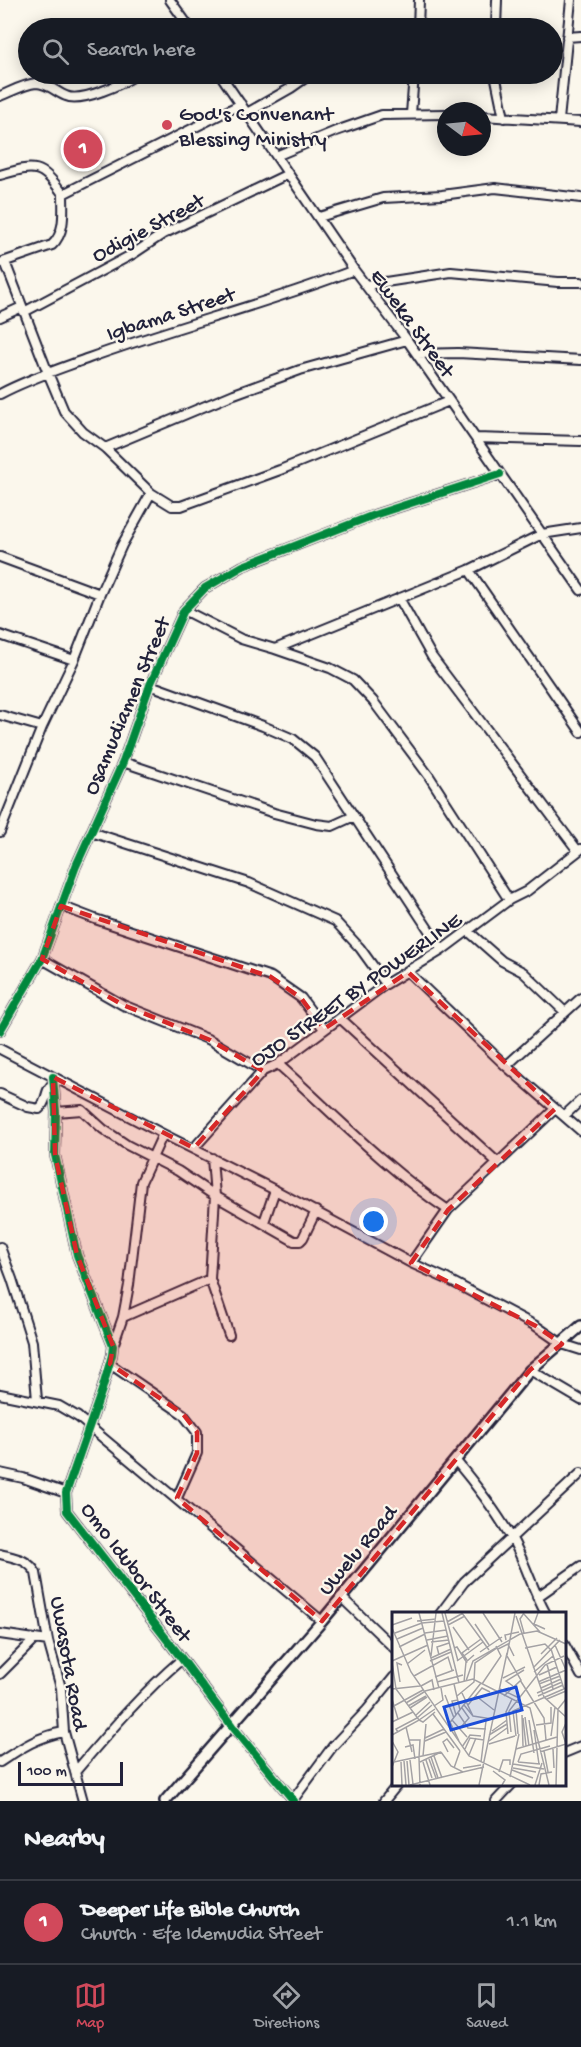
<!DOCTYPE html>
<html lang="en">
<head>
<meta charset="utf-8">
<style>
  body { margin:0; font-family:"Gochi Hand",sans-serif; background:#242831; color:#f1f3f6 }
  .compass { position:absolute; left:437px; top:102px; width:54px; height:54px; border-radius:50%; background:#171b24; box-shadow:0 3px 15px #0003; rotate:106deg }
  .scale { position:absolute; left:18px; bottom:15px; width:105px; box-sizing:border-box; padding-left:6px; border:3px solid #22223b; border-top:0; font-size:16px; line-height:21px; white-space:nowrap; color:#22223b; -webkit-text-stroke:4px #fbf7ec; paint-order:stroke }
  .you { position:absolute; left:374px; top:1222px; width:21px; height:21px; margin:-15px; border:4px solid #fff; border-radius:50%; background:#1a73e8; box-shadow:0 0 0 9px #1a73e833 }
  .badge { display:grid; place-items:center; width:39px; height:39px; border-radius:50%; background:#d1495b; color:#fff; font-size:20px; font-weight:700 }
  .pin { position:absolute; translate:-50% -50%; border:3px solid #fff; box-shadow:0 2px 6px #0006 }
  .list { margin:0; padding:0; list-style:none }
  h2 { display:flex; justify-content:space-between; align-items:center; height:78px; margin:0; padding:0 24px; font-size:26px }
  h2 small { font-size:20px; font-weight:400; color:#9ea1a6 }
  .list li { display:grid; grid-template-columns:39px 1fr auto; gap:18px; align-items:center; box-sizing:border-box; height:84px; padding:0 24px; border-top:2px solid #363941 }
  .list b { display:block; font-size:22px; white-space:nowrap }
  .list p { margin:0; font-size:20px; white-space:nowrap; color:#9ea1a6 }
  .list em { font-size:20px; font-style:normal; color:#9ea1a6 }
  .icon { flex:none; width:33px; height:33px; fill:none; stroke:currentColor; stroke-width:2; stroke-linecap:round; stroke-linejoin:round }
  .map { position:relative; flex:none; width:581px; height:1801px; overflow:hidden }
  .search { position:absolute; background:#171b24; box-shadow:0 3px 15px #0003; left:18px; right:18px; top:18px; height:66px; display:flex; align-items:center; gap:15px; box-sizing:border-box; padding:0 21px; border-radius:33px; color:#9ea1a6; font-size:22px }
  .sheet { height:162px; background:#171b24 }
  nav { display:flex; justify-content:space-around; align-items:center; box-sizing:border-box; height:84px; border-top:2px solid #363941; background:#171b24; font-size:16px; color:#9ea1a6 }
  nav a { display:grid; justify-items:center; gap:3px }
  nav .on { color:#d1495b }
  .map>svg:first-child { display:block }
</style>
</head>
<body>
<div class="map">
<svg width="581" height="1801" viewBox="0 0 581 1801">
  <rect width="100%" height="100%" fill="#fbf7ec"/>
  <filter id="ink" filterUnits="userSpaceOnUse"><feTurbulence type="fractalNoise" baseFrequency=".0167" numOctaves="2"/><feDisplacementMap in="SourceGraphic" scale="12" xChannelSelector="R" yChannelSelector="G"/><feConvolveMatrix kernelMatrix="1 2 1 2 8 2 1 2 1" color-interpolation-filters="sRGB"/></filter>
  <g filter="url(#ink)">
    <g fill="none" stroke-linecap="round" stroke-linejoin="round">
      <g stroke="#22223b" stroke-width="12">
        <path id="minor" d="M 170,0 L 190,28
          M 418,28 L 419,0
          M 496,28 L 497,0
          M 567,37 L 581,36
          M 220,74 L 354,270 L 407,340 L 581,590
          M 495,74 L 504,118
          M 0,96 C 10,92 25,84 36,83 C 48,83 56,92 66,96 C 81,103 125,83 137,74
          M 247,113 L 291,88 L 311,74
          M 411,114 L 414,74
          M 482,116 L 581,122
          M 559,120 L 571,0
          M 276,156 L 336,131 L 382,115 L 446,114
          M 0,175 C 35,165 40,163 63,194
          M 319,217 L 383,198 L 442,195 L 495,188 L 581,198
          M 5,262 L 48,373 L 64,411 L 83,432 L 105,448 L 151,493 L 172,506 L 181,506 L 280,470 L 449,401
          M 0,263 L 52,245 C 66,232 63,211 63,194 L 241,104
          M 366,285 L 451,272 L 558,282 L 581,282
          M 24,312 L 133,254 L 163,234 L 288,174
          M 0,317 L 22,307
          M 417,354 L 458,353 L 581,360
          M 0,394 C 28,379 59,369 89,358 C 176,326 267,304 354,270
          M 476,438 L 581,441
          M 105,448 L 234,394 L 300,370 L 407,340
          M 0,557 L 100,594
          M 469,570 L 581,732
          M 399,598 L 432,657 L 578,851
          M 184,610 L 241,639 L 275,649 L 469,570 L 542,534 L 581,528
          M 0,635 L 74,660
          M 275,649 L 330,668 L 353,680 L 373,701 L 429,776 L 509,900
          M 150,685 L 263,726 L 293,739 L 315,757 L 442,950
          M 0,715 L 42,727
          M 123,762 L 274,813 L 316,824 L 332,826 L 354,816
          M 0,832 L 42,727 L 74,660 L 100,594 L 122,545 L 151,493
          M 91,832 L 249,883 L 335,921 L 360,948 L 386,984
          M 61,906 L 95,919 L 271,977 L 301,998 L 324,1029
          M 468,931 L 502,961 L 523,972 L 565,1012
          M 42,959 L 123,1005 L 210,1040 L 263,1071
          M 408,972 L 506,1066 L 581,1131
          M 340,1018 L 497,1162
          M 0,1031 L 42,959 L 76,866 L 123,762 L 150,685 L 184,610 L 205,588 L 243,566 L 374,515 L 500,474
          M 0,1049 L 163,1134 L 275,1190 L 411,1263 L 447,1279 L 536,1326 L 562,1344 L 581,1350
          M 278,1064 C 334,1114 385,1168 448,1210
          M 506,1066 L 581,998
          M 53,1077 L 56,1112 L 55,1155 L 77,1255 L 113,1346 L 112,1355 L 102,1390 L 66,1493 L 67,1511 L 182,1659 L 232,1726 L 294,1801
          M 0,1094 L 28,1107 L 39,1109 C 48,1102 44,1089 54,1083
          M 56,1112 L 82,1110 L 103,1129 L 127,1145 L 178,1171 L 215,1196 L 294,1241 L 300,1241 L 303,1238 L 316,1211
          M 564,1116 L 581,1100
          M 194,1148 L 263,1071 L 278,1064 L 386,984 L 442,950 L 509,900 L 527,891 L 581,849
          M 212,1158 L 215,1196 L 210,1279 L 229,1335
          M 264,1222 L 275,1190
          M 0,1247 L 12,1279 L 32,1342 L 37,1400
          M 411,1263 L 448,1210 L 555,1109
          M 123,1317 L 210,1279
          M 113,1346 L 123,1317 L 129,1285 L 141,1182 L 163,1134
          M 110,1364 L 183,1414 L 197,1432 L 197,1453 L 177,1498
          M 530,1370 L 581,1400
          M 0,1394 L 59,1406 L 78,1417 L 322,1621
          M 456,1461 C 476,1485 495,1510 511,1537 C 525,1561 532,1589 546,1614
          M 0,1473 L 23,1478 L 66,1493
          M 0,1554 C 15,1558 28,1559 36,1573 L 48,1641 L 61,1688 L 64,1732 L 83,1801
          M 341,1597 L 394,1648
          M 537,1597 L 581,1566
          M 440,1614 L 464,1582 L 581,1473
          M 0,1634 L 48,1641
          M 564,1644 L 581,1675
          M 0,1674 L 34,1640
          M 564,1753 L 581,1746
          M 0,1762 C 21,1748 39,1736 64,1732
          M 75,1772 C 109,1732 142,1693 182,1659
          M 293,1800 L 333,1746 L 367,1710 L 394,1677
          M 384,1801 L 398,1784
          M 496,1801 L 512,1784"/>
      </g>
      <g stroke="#22223b" stroke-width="14">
        <path id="tertiary" d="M 165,1801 L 322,1621 L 530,1370 L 581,1326"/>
      </g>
      <use href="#minor" stroke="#fbf7ec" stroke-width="8"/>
      <use href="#tertiary" stroke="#fbf7ec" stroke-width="9"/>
      <g stroke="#fbf7ec" stroke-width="11">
        <path id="cycleway" d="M 0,1031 L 42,959 L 76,866 L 123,762 L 150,685 L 184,610 L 205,588 L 243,566 L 374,515 L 500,474
          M 53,1077 L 56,1112 L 55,1155 L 77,1255 L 113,1346 L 112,1355 L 102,1390 L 66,1493 L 67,1511 L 182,1659 L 232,1726 L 294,1801"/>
      </g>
      <use href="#cycleway" stroke="#00873e" stroke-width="8"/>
    </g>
  </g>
  <path fill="#d62828" fill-opacity="0.2" stroke="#d62828" stroke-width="4.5" stroke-dasharray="12 8" stroke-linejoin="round" d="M 61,906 L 271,977 L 301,998 L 324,1029 L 408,972 L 555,1109 L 448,1210 L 411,1263 L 536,1326 L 562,1344 L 530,1370 L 322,1621 L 177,1498 L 197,1453 L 197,1432 L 183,1414 L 110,1364 L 113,1346 L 77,1255 L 55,1155 L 53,1077 L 194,1148 L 263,1071 L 210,1040 L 123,1005 L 42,959 Z"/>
  <circle fill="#d1495b" stroke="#fbf7ec" stroke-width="2" cx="167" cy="125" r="6"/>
  <g text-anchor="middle" stroke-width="4.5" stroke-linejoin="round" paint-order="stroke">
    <g font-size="22" fill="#22223b" stroke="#fbf7ec" text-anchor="start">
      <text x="179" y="120">God's Convenant<tspan x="179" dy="25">Blessing Ministry</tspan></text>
    </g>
    <g font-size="22" fill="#22223b" stroke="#fbf7ec">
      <text transform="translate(147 226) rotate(-28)" y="8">Odigie Street</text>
      <text transform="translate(170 312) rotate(-18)" y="8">Igbama Street</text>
      <text transform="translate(414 322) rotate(54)" y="8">Eweka Street</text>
      <text transform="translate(125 705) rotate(-67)" y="8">Osamudiamen Street</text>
      <text transform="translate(355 988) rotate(-35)" y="8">OJO STREET BY POWERLINE</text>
      <text transform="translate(356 1549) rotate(-50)" y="8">Uwelu Road</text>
      <text transform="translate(138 1571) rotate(53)" y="8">Omo Idubor Street</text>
      <text transform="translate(71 1663) rotate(80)" y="8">Uwasota Road</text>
    </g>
  </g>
  <g transform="translate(392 1612)">
    <rect width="174" height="174" fill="#fbf7ec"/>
    <path fill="none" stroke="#a4a2a5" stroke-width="1.5" d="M 27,1 L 47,76M 50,1 L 67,71M 53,1 L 66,49M 70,1 L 97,38M 91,1 L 110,30M 131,1 L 148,20M 132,1 L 128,7 L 132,21M 146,1 L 142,12 L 153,17M 124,4 L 152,85 L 174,105M 25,9 L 44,7M 55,10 L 71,1M 83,12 L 97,33M 0,13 L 20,6M 56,13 L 73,4M 61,15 L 77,38M 0,16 L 19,60 L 77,144 L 138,173M 3,21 L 30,11 L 52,9M 33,21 L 54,18M 5,27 L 31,16M 35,28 L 56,24M 114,28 L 113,23 L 127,20M 39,30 L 57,28M 7,35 L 33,22M 62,36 L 65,35 L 75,51M 133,36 L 153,32 L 159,38M 106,37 L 116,32 L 122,44M 159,37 L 172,77M 88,40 L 110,25M 149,42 L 165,26M 47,43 L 45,35 L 57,31M 115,43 L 123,1M 39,44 L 44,1M 39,46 L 59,37M 75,48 L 70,41 L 89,27M 0,49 L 36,33M 38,49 L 59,40M 65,49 L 91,30M 0,50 L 4,77 L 27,108 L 43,97M 15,52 L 33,38M 155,52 L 161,77M 141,56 L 168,28M 142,60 L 161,44M 147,63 L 165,55M 22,64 L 56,45 L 60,58M 43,65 L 62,58M 111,66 L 133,55M 128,68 L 152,106 L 154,128M 74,69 L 81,49 L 128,22 L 145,19 L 174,32M 8,70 L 5,51 L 10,53M 45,70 L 71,63M 72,70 L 74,50 L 82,43M 146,70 L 174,58 L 163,33M 62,72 L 68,98M 90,72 L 109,44 L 104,34M 147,72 L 168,64M 29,74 L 40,68 L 42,78M 121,74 L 114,69 L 132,58M 149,76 L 169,67M 0,77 L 28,74M 108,77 L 127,86M 33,79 L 81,67 L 138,96 L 157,173M 70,81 L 81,104M 145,81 L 170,70M 53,83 L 62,106M 65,84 L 82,70 L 83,51 L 105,36M 84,84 L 102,98M 112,84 L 129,68 L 115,44M 146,84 L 171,73M 0,87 L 6,107M 155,87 L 174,79M 14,91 L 32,80M 72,93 L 81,104 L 100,107M 76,93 L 90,76 L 98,80M 16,94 L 34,84M 42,94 L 51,88 L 49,76M 0,95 L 31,78M 18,96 L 35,85M 124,98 L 126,122M 117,99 L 153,53 L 172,44M 117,99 L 119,120M 66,101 L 76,116 L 94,117M 41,102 L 68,139M 64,103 L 60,89 L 66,88M 130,103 L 131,134M 23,104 L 38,90M 133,105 L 137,134M 25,106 L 40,93M 131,106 L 134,134M 60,108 L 75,125M 137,108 L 142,141M 0,110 L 21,100M 58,110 L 67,129M 56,113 L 89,71M 144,113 L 159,111 L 159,95M 14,115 L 20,140M 69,115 L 77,106 L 70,96M 142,118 L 147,152M 100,119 L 115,108M 6,120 L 4,117 L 25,106M 116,122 L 114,100 L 120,87M 0,123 L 27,108 L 31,110 L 43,100M 97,123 L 115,112M 124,124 L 121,99 L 174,76M 159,124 L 163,95M 33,126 L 52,117M 17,128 L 28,128 L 27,146M 33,129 L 54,120M 97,129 L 115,116M 97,132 L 123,124M 174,132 L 170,120 L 174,111M 13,135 L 21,133 L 23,147M 70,135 L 78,123 L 89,124M 73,137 L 78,126 L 92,128M 124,137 L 165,125M 161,137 L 162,156M 152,139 L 156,160M 49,140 L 59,154 L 71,160 L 92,155M 56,140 L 51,130 L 55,127 L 62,136M 148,140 L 174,132M 77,143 L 84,126M 31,144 L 34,112M 42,144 L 50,166M 39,145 L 46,166M 27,146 L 28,173M 37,147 L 44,166M 18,148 L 21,172M 34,148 L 40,166M 12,149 L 14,173M 15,149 L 17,173M 2,150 L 49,140M 9,150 L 10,173M 28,150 L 49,140M 31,150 L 38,173M 89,150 L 94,109M 126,150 L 129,142 L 158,134M 126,150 L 148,152M 121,152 L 152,157M 0,155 L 6,140 L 0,129M 62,156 L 68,139M 71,156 L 89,153M 121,156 L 144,160M 120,158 L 141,166M 101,159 L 113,168 L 110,173M 107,160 L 111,148 L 118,148 L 118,153M 118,165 L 127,122M 18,173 L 71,160M 87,173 L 115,41M 143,173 L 150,151M 147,173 L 149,162 L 160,160M 164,173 L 166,97 L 174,87"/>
    <path fill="#1d4ed8" fill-opacity="0.15" stroke="#1d4ed8" stroke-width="3" d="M 124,75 L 130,98 L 59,118 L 52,95 Z"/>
    <rect width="174" height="174" fill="none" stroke="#22223b" stroke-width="3"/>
  </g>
</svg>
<svg class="compass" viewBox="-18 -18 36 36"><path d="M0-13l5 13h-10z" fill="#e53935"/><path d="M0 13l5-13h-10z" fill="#9ea1a6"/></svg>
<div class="scale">100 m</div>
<div class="you"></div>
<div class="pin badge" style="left:83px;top:149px">1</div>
<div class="search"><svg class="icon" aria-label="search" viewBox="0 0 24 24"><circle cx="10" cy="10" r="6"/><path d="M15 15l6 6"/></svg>Search here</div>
</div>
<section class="sheet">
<h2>Nearby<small></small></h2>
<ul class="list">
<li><span class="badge">1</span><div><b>Deeper Life Bible Church</b><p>Church · Efe Idemudia Street</p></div><em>1.1 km</em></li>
</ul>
</section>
<nav>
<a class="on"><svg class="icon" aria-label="map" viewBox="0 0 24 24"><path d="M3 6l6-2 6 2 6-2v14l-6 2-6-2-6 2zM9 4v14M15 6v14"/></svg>Map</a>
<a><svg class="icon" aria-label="directions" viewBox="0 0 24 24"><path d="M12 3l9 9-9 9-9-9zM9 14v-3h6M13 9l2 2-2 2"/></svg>Directions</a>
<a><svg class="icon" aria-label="saved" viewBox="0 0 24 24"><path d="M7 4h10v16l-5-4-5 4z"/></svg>Saved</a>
</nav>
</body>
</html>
